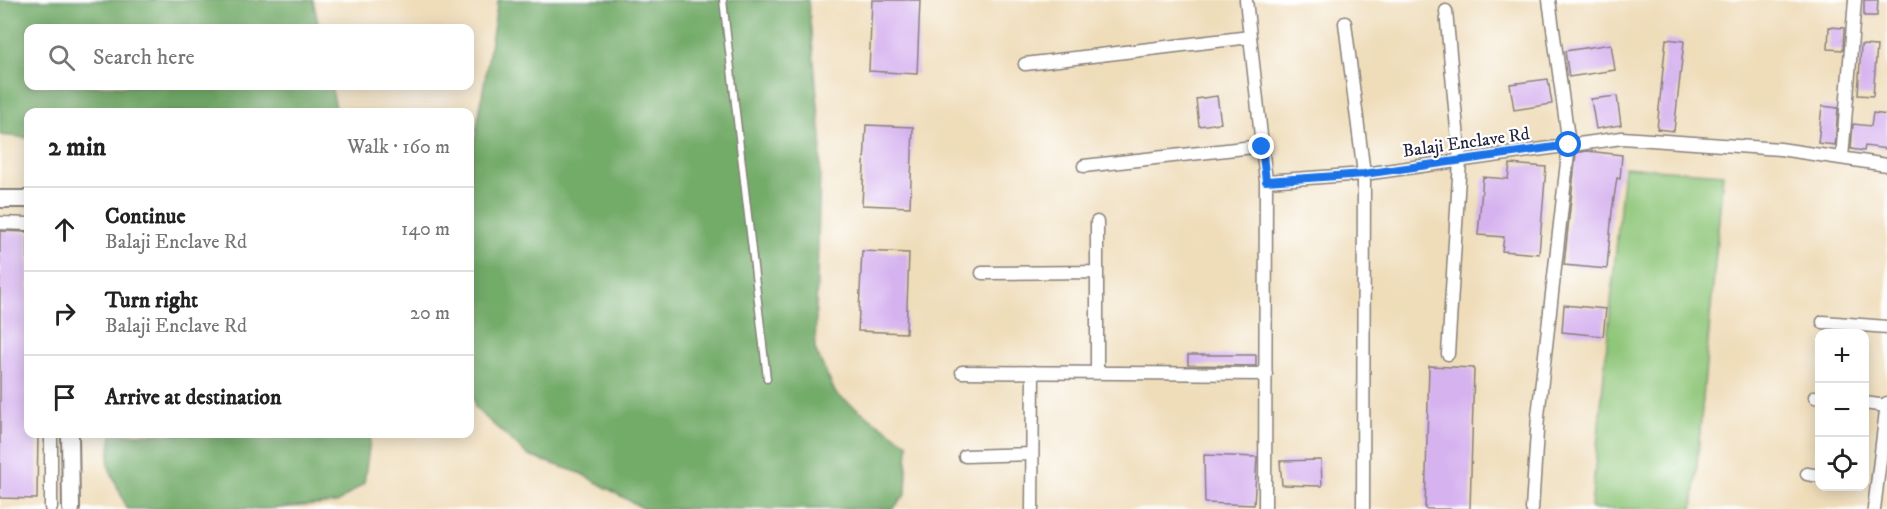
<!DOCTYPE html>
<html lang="en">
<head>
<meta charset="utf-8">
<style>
  body { margin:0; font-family:"IM FELL DW Pica",serif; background:#f6f6f6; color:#222 }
  .controls { position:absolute; right:18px; bottom:18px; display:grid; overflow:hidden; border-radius:12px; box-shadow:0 3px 15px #0003 }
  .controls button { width:54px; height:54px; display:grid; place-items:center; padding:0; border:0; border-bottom:2px solid #e0e0e0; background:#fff; color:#222; font:30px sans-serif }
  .stop { position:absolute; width:18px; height:18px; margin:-14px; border:4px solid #1a73e8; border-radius:50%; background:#fff }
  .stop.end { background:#1a73e8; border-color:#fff; box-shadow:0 2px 6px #0008 }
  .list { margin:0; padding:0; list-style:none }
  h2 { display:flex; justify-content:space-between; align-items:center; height:78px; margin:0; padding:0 24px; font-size:26px }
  h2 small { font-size:20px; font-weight:400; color:#767676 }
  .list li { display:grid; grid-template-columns:39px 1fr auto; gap:18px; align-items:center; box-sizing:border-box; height:84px; padding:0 24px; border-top:2px solid #e0e0e0 }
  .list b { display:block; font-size:22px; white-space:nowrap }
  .list p { margin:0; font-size:20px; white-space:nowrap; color:#767676 }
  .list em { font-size:20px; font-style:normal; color:#767676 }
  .icon { flex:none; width:33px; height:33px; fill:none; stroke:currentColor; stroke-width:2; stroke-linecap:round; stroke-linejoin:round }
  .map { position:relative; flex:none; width:1887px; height:509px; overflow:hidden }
  .search { position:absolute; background:#fff; box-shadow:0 3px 15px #0003; left:24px; top:24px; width:450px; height:66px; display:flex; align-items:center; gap:15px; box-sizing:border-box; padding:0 21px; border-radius:12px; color:#767676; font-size:22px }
  .panel { position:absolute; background:#fff; box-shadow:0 3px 15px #0003; left:24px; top:108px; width:450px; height:330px; border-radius:12px }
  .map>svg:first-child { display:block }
</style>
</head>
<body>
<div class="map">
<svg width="1887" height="509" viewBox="0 0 1887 509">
  <rect width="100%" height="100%" fill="#fff"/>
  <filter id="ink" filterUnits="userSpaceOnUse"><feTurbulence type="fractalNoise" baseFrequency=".0167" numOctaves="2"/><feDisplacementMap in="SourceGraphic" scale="12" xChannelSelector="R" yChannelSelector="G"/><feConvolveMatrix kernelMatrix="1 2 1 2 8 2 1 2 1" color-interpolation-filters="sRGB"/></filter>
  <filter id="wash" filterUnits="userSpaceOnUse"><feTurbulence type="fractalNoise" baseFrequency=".008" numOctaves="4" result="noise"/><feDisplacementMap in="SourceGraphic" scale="24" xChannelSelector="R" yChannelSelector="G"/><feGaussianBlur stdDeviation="1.35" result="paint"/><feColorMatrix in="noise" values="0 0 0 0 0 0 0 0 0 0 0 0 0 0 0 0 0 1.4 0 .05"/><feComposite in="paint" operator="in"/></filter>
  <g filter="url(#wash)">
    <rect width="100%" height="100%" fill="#efddba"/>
    <path fill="#8fc679" stroke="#58745a" stroke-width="1.5" d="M 1624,167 L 1723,174 L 1693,509 L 1591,509 Z"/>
    <path fill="#73ab69" stroke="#4a6652" stroke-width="1.5" d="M 0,0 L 313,0 L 319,28 L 28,28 L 28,86 L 331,86 L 337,112 L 28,112 L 28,138 L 0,135 Z
      M 498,0 L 808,0 L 821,137 L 815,349 L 836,394 L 908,444 L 906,494 L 893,509 L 644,509 L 580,473 L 529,456 L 475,408 L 470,378 L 470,168 Z
      M 112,434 L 371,434 L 364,483 L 337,503 L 268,509 L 127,509 L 108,465 Z"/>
    <g id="blocks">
      <path fill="#d6b2ef" d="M 872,0 L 920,0 L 917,74 L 869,71 Z
        M 1864,0 L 1878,0 L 1877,16 L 1864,16 Z
        M 1829,27 L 1844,28 L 1843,50 L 1828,49 Z
        M 1666,39 L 1684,41 L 1674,131 L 1657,129 Z
        M 1611,44 L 1615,70 L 1569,77 L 1565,51 Z
        M 1861,45 L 1877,46 L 1873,96 L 1858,95 Z
        M 1548,79 L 1552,104 L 1514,110 L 1510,84 Z
        M 1217,96 L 1221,123 L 1199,126 L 1196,99 Z
        M 1617,96 L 1621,125 L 1596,129 L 1591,99 Z
        M 1822,106 L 1838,108 L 1835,145 L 1818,143 Z
        M 1873,113 L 1887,115 L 1887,149 L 1865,146 L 1864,151 L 1851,149 L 1853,124 L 1871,126 Z
        M 866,125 L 913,127 L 910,207 L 862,205 Z
        M 1587,151 L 1622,155 L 1620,179 L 1617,178 L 1612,211 L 1607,269 L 1564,265 L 1576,153 Z
        M 1510,164 L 1546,167 L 1539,254 L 1502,251 L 1504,237 L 1478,235 L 1483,177 L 1508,179 Z
        M 0,231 L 28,232 L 28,434 L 38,434 L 37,499 L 0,498 Z
        M 862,251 L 909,253 L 906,333 L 858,331 Z
        M 1564,305 L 1606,309 L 1603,336 L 1562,332 Z
        M 1188,355 L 1256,355 L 1256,366 L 1188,365 Z
        M 1429,366 L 1474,368 L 1470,509 L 1425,509 Z
        M 1204,455 L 1257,457 L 1254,505 L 1205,503 Z
        M 1321,460 L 1322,486 L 1282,485 L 1280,461 Z"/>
    </g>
  </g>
  <g filter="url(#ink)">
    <use href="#blocks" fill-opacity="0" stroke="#88807a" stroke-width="1.5"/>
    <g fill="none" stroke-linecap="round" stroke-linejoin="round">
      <g stroke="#88807a" stroke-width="9">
        <path id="service" d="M 723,0 L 767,379"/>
      </g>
      <g stroke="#88807a" stroke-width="15">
        <path id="minor" d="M 1246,0 L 1266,181 L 1364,174 L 1622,138 L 1780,149 L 1887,165
          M 1446,11 L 1460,161 L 1448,354
          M 1345,23 L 1364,174 L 1363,509
          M 1025,64 L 1250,37
          M 1842,158 L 1855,0
          M 1084,166 L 1262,146
          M 1097,222 L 1097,373
          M 0,223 L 28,224
          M 982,273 L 1097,272
          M 1823,322 L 1887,327
          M 962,372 L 1266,374
          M 1815,397 L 1820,398
          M 1864,403 L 1887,406
          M 965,456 L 1032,454
          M 1807,474 L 1820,476
          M 51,508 L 51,434
          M 1032,509 L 1033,372
          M 1265,509 L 1266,181
          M 1532,509 L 1538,416 L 1569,145 L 1549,0
          M 1874,509 L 1887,403"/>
      </g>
      <g stroke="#88807a" stroke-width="20">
        <path id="secondary" d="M 0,199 L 28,199
          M 70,434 L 71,509"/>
      </g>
      <use href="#service" stroke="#fff" stroke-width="6"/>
      <use href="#minor" stroke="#fff" stroke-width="12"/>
      <use href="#secondary" stroke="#fff" stroke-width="16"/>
    </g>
  </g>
  <g fill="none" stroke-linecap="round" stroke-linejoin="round" filter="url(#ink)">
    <path stroke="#1a73e8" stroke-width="8" d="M 1262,147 L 1266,181 L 1364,174 L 1569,145"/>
  </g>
  <g text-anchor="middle" stroke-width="4.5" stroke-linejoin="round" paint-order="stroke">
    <g font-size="18" fill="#22223b" stroke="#fff">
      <text transform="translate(1466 142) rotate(-8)" y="6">Balaji Enclave Rd</text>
    </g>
  </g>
</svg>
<div class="controls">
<button>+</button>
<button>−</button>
<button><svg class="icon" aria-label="locate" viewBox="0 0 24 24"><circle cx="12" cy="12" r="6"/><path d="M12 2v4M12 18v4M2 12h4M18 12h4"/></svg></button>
</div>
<div class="stop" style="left:1569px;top:145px"></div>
<div class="stop end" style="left:1262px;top:147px"></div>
<div class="search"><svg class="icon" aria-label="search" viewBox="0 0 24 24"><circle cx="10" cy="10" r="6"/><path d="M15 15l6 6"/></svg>Search here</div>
<section class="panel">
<h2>2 min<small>Walk · 160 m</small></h2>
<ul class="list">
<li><svg class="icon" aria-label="ahead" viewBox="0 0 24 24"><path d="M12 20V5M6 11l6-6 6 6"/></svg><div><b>Continue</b><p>Balaji Enclave Rd</p></div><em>140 m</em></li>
<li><svg class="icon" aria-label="right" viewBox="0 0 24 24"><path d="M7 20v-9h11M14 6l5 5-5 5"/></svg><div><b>Turn right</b><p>Balaji Enclave Rd</p></div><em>20 m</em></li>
<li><svg class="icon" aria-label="arrive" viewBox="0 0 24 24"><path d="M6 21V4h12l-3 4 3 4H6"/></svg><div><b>Arrive at destination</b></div></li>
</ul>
</section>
</div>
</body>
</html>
